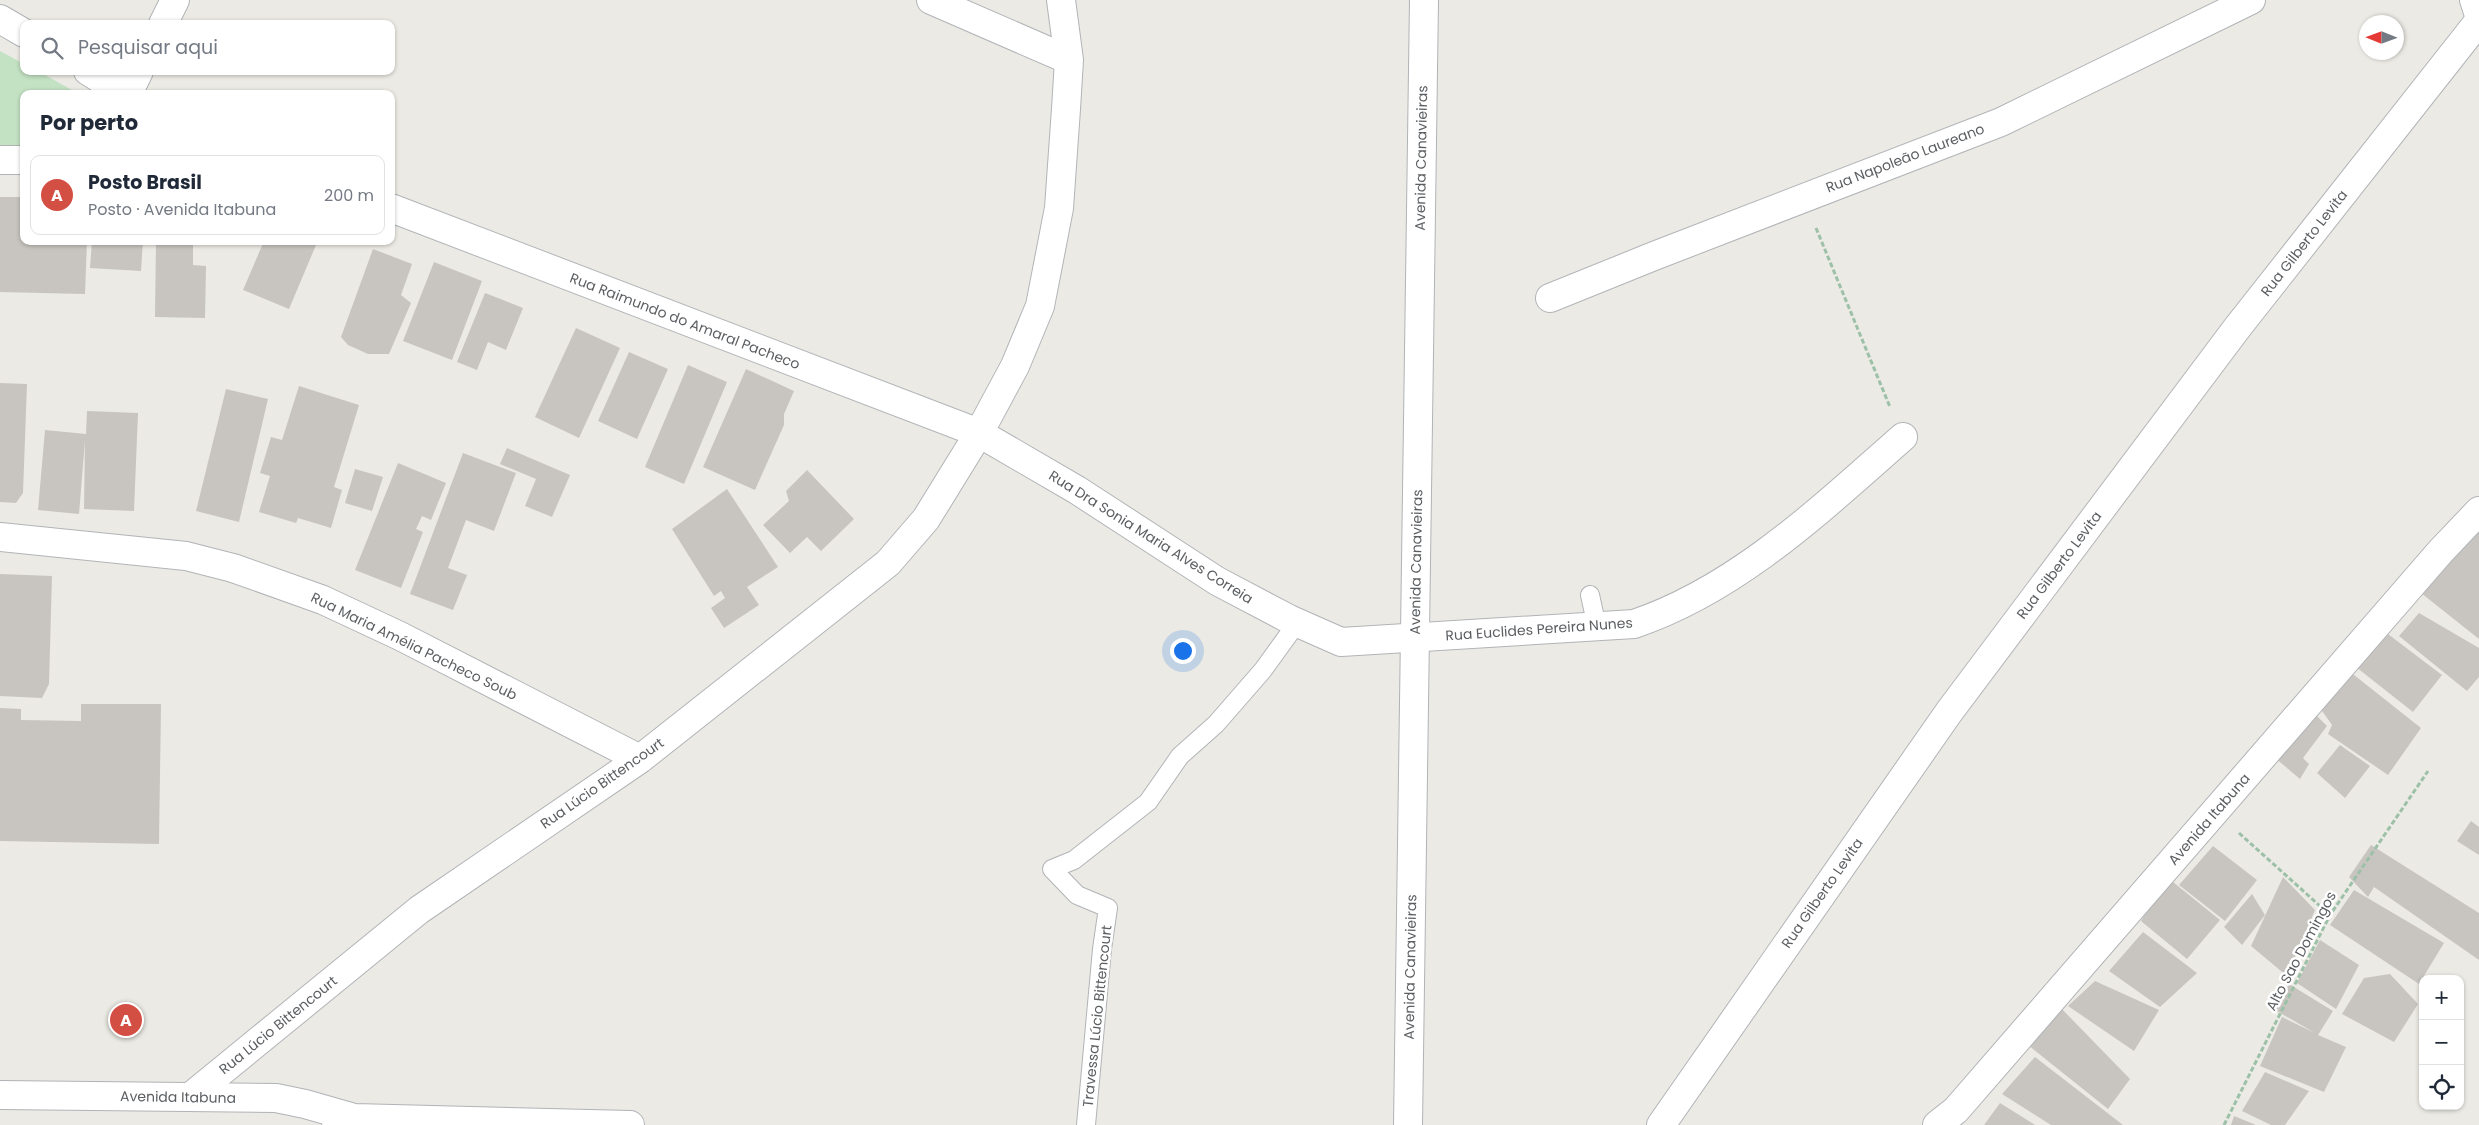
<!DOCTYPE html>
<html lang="pt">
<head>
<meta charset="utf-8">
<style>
  body { margin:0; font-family:Poppins,sans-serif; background:#f6f6f7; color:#1f2937 }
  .controls { position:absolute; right:15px; bottom:15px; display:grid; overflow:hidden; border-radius:10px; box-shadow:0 1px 4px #0004 }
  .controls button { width:45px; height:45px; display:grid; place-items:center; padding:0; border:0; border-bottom:1px solid #e0e1e3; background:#fff; color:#1f2937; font:25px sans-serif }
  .compass { position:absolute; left:2359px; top:15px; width:45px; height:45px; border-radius:50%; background:#fff; box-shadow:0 1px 4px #0004; rotate:271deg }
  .you { position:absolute; left:1182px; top:650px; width:18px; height:18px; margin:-12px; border:4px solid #fff; border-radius:50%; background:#1a73e8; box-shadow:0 0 0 8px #1a73e833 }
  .badge { display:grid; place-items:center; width:32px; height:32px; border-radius:50%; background:#d34e43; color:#fff; font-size:16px; font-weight:700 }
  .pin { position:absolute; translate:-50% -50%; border:2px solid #fff; box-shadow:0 1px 5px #0006 }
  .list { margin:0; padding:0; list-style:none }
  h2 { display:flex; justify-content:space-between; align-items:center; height:65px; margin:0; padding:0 20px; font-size:21px }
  h2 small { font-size:16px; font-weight:400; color:#747a83 }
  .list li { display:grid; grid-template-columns:32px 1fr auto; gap:15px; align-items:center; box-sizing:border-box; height:80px; margin:0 10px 10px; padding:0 10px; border:1px solid #e0e1e3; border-radius:10px }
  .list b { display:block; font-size:19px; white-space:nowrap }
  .list p { margin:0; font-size:16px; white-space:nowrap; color:#747a83 }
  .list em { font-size:16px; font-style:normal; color:#747a83 }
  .icon { flex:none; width:28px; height:28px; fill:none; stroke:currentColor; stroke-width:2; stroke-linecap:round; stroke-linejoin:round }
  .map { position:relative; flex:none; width:2479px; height:1125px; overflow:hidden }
  .search { position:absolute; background:#fff; box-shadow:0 1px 4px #0004; left:20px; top:20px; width:375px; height:55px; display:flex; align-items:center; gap:12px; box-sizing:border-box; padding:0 18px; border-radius:10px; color:#747a83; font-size:19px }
  .panel { position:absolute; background:#fff; box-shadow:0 1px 4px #0004; left:20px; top:90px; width:375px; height:155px; border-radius:10px }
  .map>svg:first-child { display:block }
</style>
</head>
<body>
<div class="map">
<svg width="2479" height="1125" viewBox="0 0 2479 1125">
  <rect width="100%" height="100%" fill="#eceae4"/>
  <path fill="#c3e1c3" d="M 0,51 L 24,64 L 24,71 L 38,71 L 79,94 L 24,94 L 24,147 L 0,146 Z"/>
  <path fill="#c8c5c0" d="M 0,197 L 24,197 L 24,241 L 87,241 L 85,294 L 0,292 Z
    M 92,241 L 143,241 L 141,271 L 90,268 Z
    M 156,241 L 193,241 L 193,265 L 206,266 L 205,318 L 155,317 Z
    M 264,241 L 308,241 L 316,245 L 289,309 L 243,290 Z
    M 373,249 L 412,264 L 401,295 L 411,303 L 389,354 L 368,354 L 348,345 L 341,337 Z
    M 434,262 L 482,281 L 452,360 L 403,341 Z
    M 485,293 L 523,308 L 506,350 L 488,342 L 477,370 L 457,362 Z
    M 576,328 L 620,348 L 579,438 L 535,417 Z
    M 629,352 L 668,369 L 637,439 L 598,421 Z
    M 688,365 L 727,382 L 684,484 L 645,467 Z
    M 746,369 L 794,391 L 784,414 L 784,425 L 755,490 L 703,467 Z
    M 0,383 L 27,384 L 23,493 L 16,503 L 0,502 Z
    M 299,386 L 359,405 L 334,487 L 342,490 L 331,528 L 298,518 L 296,523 L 259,512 L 270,476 L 260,473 L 271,437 L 282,440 Z
    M 226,389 L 268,399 L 239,522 L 196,511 Z
    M 87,411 L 138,413 L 134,511 L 84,509 L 85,441 L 79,514 L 38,510 L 45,430 L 86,434 Z
    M 507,448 L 570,475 L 552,517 L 525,506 L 536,479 L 500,464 Z
    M 463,453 L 516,473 L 494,531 L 466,520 L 448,568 L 467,575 L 453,610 L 410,594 Z
    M 398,463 L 446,483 L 431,520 L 422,516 L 416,529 L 423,532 L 401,588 L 355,570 Z
    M 355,469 L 383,477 L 372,511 L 345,503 Z
    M 807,470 L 854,519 L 821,551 L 807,537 L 790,553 L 763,525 L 789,501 L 786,491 Z
    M 727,489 L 778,567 L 747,587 L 759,605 L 724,628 L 711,608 L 725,598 L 721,591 L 714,596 L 672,529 Z
    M 2479,526 L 2479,639 L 2416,589 Z
    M 0,574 L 52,576 L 49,684 L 42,698 L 0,696 Z
    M 2419,613 L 2479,648 L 2479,677 L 2467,691 L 2399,636 Z
    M 2384,631 L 2442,675 L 2413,712 L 2356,667 Z
    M 2349,671 L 2421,728 L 2388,775 L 2328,734 L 2332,725 L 2320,708 Z
    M 81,704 L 161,704 L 159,844 L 0,841 L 0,708 L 21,709 L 21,720 L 81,721 Z
    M 2312,711 L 2327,726 L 2303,758 L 2309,764 L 2300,779 L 2274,757 Z
    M 2340,745 L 2370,766 L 2345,798 L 2317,773 Z
    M 2471,821 L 2479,827 L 2479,855 L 2457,841 Z
    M 2371,845 L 2479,913 L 2479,960 L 2374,887 L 2368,897 L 2349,877 Z
    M 2213,846 L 2257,880 L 2225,921 L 2179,885 Z
    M 2283,877 L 2315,910 L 2287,976 L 2251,946 Z
    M 2168,878 L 2220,920 L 2187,959 L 2141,921 Z
    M 2354,890 L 2444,943 L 2419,984 L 2330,925 Z
    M 2252,894 L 2265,915 L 2242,945 L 2224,927 Z
    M 2143,932 L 2197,973 L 2160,1007 L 2109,971 Z
    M 2320,940 L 2359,965 L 2336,1009 L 2297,983 Z
    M 2390,974 L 2418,1004 L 2394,1042 L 2342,1014 L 2364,978 Z
    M 2095,981 L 2159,1010 L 2134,1051 L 2068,1006 Z
    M 2289,984 L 2333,1011 L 2318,1035 L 2346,1047 L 2324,1092 L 2260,1066 L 2282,1017 L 2315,1033 L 2275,1010 Z
    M 2059,1006 L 2130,1079 L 2108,1109 L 2028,1045 Z
    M 2035,1057 L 2123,1125 L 2051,1125 L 2002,1094 Z
    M 2265,1072 L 2309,1091 L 2285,1125 L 2271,1125 L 2242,1111 Z
    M 2000,1103 L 2035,1125 L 1984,1125 Z
    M 2234,1116 L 2256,1125 L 2231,1125 Z"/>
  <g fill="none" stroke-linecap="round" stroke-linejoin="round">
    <g stroke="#b1b4b7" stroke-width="20">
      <path id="lane" d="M 1590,595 L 1597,627
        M 1086,1125 L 1102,949 L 1108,908 L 1077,895 L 1052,869 L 1074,860 L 1148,802 L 1180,756 L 1216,724 L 1263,670 L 1297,623"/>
    </g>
    <g stroke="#b1b4b7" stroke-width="30">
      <path id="street" d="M 931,0 L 1069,60
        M 0,19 L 24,33
        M 163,24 L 175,0
        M 88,71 L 125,94
        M 128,94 L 139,71
        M 0,160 L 24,160
        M 391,208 L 979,433 L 1077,490 L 1217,581 L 1289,619 L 1341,642 L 1634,624 C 1738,589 1822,508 1903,437
        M 1550,298 L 1654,256 L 2001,122 L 2251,0
        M 0,537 L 186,556 L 233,568 L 323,600 L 400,636 L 640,759
        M 190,1097 L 419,910 L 640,759 L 888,563 L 926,519 L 979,433 L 1015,366 L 1040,306 L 1059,208 L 1066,109 L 1069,60 L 1061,0
        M 1661,1125 L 1949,712 L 2237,328 L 2479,21"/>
    </g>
    <g stroke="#b0b3b7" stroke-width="30">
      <path id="secondary" d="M 2474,0 L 2479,15
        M 0,1095 L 276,1098 L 305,1104 L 354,1118
        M 336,1122 L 354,1118 L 630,1125
        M 1408,1125 L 1424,0
        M 1937,1125 L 1956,1110 L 2440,552 L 2479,511"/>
    </g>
    <path stroke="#9dc1a8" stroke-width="3" stroke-dasharray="5 2.5" stroke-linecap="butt" d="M 1816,228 L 1890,407
      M 2239,833 L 2330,915
      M 2224,1125 L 2330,915 L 2428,771"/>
    <use href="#lane" stroke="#fff" stroke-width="18"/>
    <use href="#street" stroke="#fff" stroke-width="28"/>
    <use href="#secondary" stroke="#fff" stroke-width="28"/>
  </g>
  <g text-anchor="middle" stroke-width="5" stroke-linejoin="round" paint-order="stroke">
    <g font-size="14" fill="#5c5f62" stroke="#fff">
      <text transform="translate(1421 158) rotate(-89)" y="5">Avenida Canavieiras</text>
      <text transform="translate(1905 158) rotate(-21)" y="5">Rua Napoleão Laureano</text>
      <text transform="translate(2304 243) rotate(-52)" y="5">Rua Gilberto Levita</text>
      <text transform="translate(685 321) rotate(21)" y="5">Rua Raimundo do Amaral Pacheco</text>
      <text transform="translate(1151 537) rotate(32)" y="5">Rua Dra Sonia Maria Alves Correia</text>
      <text transform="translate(1416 562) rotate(-89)" y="5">Avenida Canavieiras</text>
      <text transform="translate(2059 565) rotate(-53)" y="5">Rua Gilberto Levita</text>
      <text transform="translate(1539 629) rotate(-4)" y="5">Rua Euclides Pereira Nunes</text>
      <text transform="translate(414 646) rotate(26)" y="5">Rua Maria Amélia Pacheco Soub</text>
      <text transform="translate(602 783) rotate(-35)" y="5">Rua Lúcio Bittencourt</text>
      <text transform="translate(2209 819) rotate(-49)" y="5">Avenida Itabuna</text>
      <text transform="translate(1822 893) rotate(-55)" y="5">Rua Gilberto Levita</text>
      <text transform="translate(2301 951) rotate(-62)" y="5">Alto Sao Domingos</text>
      <text transform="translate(1410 967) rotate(-89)" y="5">Avenida Canavieiras</text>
      <text transform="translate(1097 1016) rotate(-84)" y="5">Travessa Lúcio Bittencourt</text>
      <text transform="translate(278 1025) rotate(-39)" y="5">Rua Lúcio Bittencourt</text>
      <text transform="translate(178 1097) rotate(1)" y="5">Avenida Itabuna</text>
    </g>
  </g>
</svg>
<div class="controls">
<button>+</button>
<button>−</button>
<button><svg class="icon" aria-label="locate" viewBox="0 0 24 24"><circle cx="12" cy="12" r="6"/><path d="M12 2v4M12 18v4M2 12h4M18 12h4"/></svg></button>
</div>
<svg class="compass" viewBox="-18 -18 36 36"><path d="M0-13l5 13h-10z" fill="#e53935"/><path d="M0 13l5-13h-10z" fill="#747a83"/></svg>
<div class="you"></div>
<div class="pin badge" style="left:126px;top:1020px">A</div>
<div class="search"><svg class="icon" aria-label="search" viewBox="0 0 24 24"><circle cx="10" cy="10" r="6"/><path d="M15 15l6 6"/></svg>Pesquisar aqui</div>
<section class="panel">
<h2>Por perto<small></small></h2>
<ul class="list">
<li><span class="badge">A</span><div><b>Posto Brasil</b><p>Posto · Avenida Itabuna</p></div><em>200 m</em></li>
</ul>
</section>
</div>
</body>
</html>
